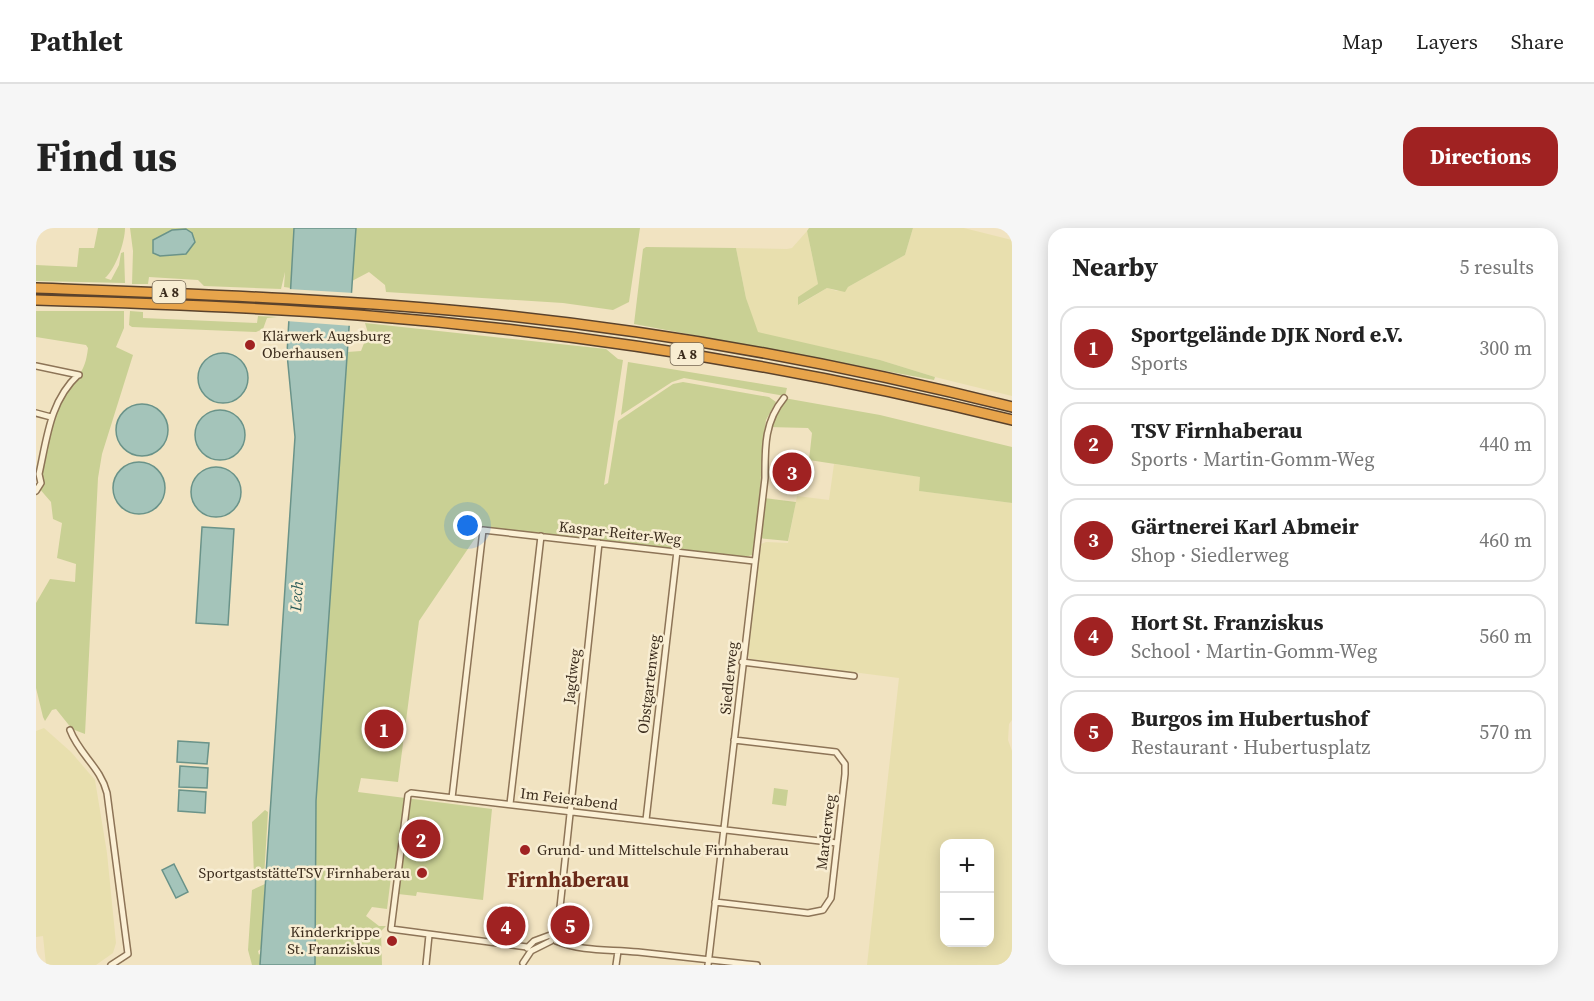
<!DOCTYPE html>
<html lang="en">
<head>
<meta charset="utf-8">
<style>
  body { margin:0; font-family:"Source Serif 4",serif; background:#f6f6f6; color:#222 }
  .controls { position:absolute; right:18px; bottom:18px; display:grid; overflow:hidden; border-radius:12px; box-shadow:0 3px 15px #0003 }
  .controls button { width:54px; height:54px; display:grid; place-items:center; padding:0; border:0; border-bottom:2px solid #e0e0e0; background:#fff; color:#222; font:30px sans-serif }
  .you { position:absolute; left:432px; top:298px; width:21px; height:21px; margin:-15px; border:4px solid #fff; border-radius:50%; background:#1a73e8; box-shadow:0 0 0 9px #1a73e833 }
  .badge { display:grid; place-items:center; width:39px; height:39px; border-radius:50%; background:#a02222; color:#fff; font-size:20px; font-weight:700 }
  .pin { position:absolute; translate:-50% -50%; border:3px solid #fff; box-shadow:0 2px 6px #0006 }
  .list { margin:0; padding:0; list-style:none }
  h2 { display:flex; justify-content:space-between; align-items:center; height:78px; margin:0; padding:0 24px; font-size:26px }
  h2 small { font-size:20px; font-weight:400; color:#767676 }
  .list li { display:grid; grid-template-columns:39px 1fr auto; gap:18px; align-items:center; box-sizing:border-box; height:84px; margin:0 12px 12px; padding:0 12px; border:2px solid #e0e0e0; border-radius:18px }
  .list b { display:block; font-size:22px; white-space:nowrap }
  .list p { margin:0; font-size:20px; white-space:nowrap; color:#767676 }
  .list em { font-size:20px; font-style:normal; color:#767676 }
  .map { position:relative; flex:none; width:976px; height:737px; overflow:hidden; border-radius:18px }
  header { display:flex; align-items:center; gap:36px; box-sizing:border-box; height:84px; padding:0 30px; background:#fff; border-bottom:2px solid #e0e0e0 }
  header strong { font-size:28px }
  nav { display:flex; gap:33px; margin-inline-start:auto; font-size:21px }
  .intro { display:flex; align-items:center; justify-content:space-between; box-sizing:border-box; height:144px; padding:0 36px }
  h1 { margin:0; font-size:42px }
  .button { padding:15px 27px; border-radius:18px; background:#a02222; color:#fff; font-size:21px; font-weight:700 }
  main { display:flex; gap:36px; padding:0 36px }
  aside { flex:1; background:#fff; border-radius:18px; box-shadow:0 3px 15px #0003 }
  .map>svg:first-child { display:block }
</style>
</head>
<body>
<header>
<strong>Pathlet</strong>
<nav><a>Map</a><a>Layers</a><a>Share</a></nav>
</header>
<div class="intro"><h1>Find us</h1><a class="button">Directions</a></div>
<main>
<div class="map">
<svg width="976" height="737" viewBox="0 0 976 737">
  <rect width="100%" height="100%" fill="#f1e3c1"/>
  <path fill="#e8dfae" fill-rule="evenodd" d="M 877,0 L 928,0 L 976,12 L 976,168 L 899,149 L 844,132 L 721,105 L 710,70 L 700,20 L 751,21 L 756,20 L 771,3 L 782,56 L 763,77 L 791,60 L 801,63 L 812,59 L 869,27 Z
    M 798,236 L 885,249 L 884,263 L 976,275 L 976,492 L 973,496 L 972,512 L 976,523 L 976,737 L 831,737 L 863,450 L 714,431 L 711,426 L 723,317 L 730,314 L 752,315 L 761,268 L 793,272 ZM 909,616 L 954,616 L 954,714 L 909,714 Z
    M 8,500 L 35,524 L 59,552 L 71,625 L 80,715 L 77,725 L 60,737 L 10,737 L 7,708 L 0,709 L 0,503 Z"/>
  <path fill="#c9d094" d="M 62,0 L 89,0 C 89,14 80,40 69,50 L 75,52 L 83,37 L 85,25 L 88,24 L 89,55 L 0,53 L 0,37 L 41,39 L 43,20 L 58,20 Z
    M 94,0 L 258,0 L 255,60 L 248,59 L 249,44 L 245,61 L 168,58 L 162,52 L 113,49 L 112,56 L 96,56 L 97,23 Z
    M 320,0 L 604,0 L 593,74 L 577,82 L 527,75 L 350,64 L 349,57 L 333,44 L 316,53 Z
    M 773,0 L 877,0 L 869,27 L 812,59 L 809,64 L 791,60 L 762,77 L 762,69 L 782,56 L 771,3 Z
    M 610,19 L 700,20 L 710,70 L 722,104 L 844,132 L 899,149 L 898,152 L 598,96 L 607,21 Z
    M 0,83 L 88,83 L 88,100 L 80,119 L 97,127 L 66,226 L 62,250 L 49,506 L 36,501 L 20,481 L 16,482 L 9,493 L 7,489 L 0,460 L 0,375 L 14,351 L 39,354 L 40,336 L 21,330 L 26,295 L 17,291 L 15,274 L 2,259 C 3,230 10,188 29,164 C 42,146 49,146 52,120 L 50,117 L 0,109 Z
    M 94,83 L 107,84 L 107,90 L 221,95 L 222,88 L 241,89 L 231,90 L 227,101 L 220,104 L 96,99 L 93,97 Z
    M 329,95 L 570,121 L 582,131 L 587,132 L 568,257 L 572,255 L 582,193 L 637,156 L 647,154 L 733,169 L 740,174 L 730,192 L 728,206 L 722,289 L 716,327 L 709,329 L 446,300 L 383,393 L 362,554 L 325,550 L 322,564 L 456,581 L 447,672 L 381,664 L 380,668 L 362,666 L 364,649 L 314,642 L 355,649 L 351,681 L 336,679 L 330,688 L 343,698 L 350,698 L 345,703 L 346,737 L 279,737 L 280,573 L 311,124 L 325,123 L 332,105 Z
    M 592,134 L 751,160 L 749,168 L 648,150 L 636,154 L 585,187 Z
    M 748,170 L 844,187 L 976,219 L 976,275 L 883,263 L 884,249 L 773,232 L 776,205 L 772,200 L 732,199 Z
    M 728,270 L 760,274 L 752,313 L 722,310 Z
    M 738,560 L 752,562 L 750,578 L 736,576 Z
    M 229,582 L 232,584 L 228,650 L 218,649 L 216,594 Z
    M 229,656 L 226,720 L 222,723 L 223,727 L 225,724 L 224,737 L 216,737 L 212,722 L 216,662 Z"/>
  <path fill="#a4c4ba" stroke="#6a9389" stroke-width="1.5" d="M 258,0 L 320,0 L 280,573 L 279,737 L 224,737 L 259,209 L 251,126 Z
    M 150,1 L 156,5 L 159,14 L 150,26 L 124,28 L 117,25 L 117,12 L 136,2 Z
    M162 150a25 25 0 1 1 50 0a25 25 0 1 1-50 0Z
    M80 202a26 26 0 1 1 52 0a26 26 0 1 1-52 0Z
    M159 207a25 25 0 1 1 50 0a25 25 0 1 1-50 0Z
    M77 260a26 26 0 1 1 52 0a26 26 0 1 1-52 0Z
    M155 264a25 25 0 1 1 50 0a25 25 0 1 1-50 0Z
    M 166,299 L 198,301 L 192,397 L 160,395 Z
    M 142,513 L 173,515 L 171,536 L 141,534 Z
    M 144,538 L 172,540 L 171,560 L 143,559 Z
    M 143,562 L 170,564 L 169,585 L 142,583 Z
    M 138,636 L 152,664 L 140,670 L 126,642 Z"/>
  <path fill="#f1e3c1" d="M 252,61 L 318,65 L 316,98 L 250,93 Z"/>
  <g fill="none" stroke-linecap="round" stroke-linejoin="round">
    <g stroke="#8d7457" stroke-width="8">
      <path id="street" d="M 0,138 L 43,147
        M 0,185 L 15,189
        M 0,263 L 5,255 L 3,246 C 11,210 14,173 42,147
        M 706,434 L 818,448
        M 34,502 C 43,526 65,540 71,565 L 92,726 L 75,737
        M 416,570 L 447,302 L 718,333
        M 474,576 L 505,308
        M 610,592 L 641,323
        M 679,674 L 772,685 L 787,682 L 795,670 L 809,546 L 809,536 L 800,524 L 698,512
        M 518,708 L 520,713 C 547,724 573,721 602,724 C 641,728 681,733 721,737
        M 491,719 L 355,701 L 372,567 L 375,565 L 801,615
        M 491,720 L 498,713 L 517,706
        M 487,735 L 495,723 L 515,713 L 522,698 L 563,315
        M 390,737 L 393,707
        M 580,737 L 582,723
        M 672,737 L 729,250 C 729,220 728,194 748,170"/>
    </g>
    <g stroke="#5a422c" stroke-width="12">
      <path id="highway" d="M 0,60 C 155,66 310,71 465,87 C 636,105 809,137 976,179
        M 0,72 C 107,75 215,79 322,87 C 542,104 761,139 976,192"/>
    </g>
    <use href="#street" stroke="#fbf0d5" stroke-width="5"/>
    <use href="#highway" stroke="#e7a44b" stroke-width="9"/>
  </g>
  <g fill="#a02222" stroke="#f8edd2" stroke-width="2">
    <circle cx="214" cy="117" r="6"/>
    <circle cx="489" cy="622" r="6"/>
    <circle cx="386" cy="645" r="6"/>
    <circle cx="356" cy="713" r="6"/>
  </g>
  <g text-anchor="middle" stroke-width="5" stroke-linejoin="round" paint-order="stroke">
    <g fill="#f8edd2" stroke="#746653" stroke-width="1.5">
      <rect x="116.5" y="53" width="33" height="22" rx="4.5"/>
      <rect x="634.5" y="115" width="33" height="22" rx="4.5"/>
    </g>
    <g font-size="14" font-weight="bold" fill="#3b2c1d">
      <text x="133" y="69">A 8</text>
      <text x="651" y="131">A 8</text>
    </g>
    <g font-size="15" fill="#3b2c1d" stroke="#f8edd2" text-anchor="start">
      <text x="226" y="113">Klärwerk Augsburg<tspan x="226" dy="17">Oberhausen</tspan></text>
      <text x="501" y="627">Grund- und Mittelschule Firnhaberau</text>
      <text x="374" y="650" text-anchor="end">SportgaststätteTSV Firnhaberau</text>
      <text x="344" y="709" text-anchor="end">Kinderkrippe<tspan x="344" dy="17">St. Franziskus</tspan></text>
    </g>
    <g font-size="15" fill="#3b2c1d" stroke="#f8edd2">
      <text transform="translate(584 305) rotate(6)" y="5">Kaspar-Reiter-Weg</text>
      <text transform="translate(536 448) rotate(-83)" y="5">Jagdweg</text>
      <text transform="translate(693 450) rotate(-84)" y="5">Siedlerweg</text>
      <text transform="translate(613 456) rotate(-83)" y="5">Obstgartenweg</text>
      <text transform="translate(533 571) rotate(7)" y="5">Im Feierabend</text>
      <text transform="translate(790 604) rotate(-83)" y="5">Marderweg</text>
    </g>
    <g font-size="16" font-style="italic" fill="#2b5c59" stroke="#f8edd2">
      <text transform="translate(260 368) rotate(-86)" y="6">Lech</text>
    </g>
    <g font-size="21" font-weight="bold" fill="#6b2a19" stroke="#f8edd2">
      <text x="532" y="659">Firnhaberau</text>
    </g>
  </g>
</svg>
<div class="controls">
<button>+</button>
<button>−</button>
</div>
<div class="you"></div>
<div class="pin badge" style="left:348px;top:501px">1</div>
<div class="pin badge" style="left:385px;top:611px">2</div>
<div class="pin badge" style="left:756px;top:244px">3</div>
<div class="pin badge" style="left:470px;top:698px">4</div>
<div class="pin badge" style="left:534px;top:697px">5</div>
</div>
<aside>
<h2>Nearby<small>5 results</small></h2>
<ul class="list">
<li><span class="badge">1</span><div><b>Sportgelände DJK Nord e.V.</b><p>Sports</p></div><em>300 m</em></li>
<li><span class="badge">2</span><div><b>TSV Firnhaberau</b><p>Sports · Martin-Gomm-Weg</p></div><em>440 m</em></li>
<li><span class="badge">3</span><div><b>Gärtnerei Karl Abmeir</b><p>Shop · Siedlerweg</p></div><em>460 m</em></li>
<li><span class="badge">4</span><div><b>Hort St. Franziskus</b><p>School · Martin-Gomm-Weg</p></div><em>560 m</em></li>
<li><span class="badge">5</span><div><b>Burgos im Hubertushof</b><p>Restaurant · Hubertusplatz</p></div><em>570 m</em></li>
</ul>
</aside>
</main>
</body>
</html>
